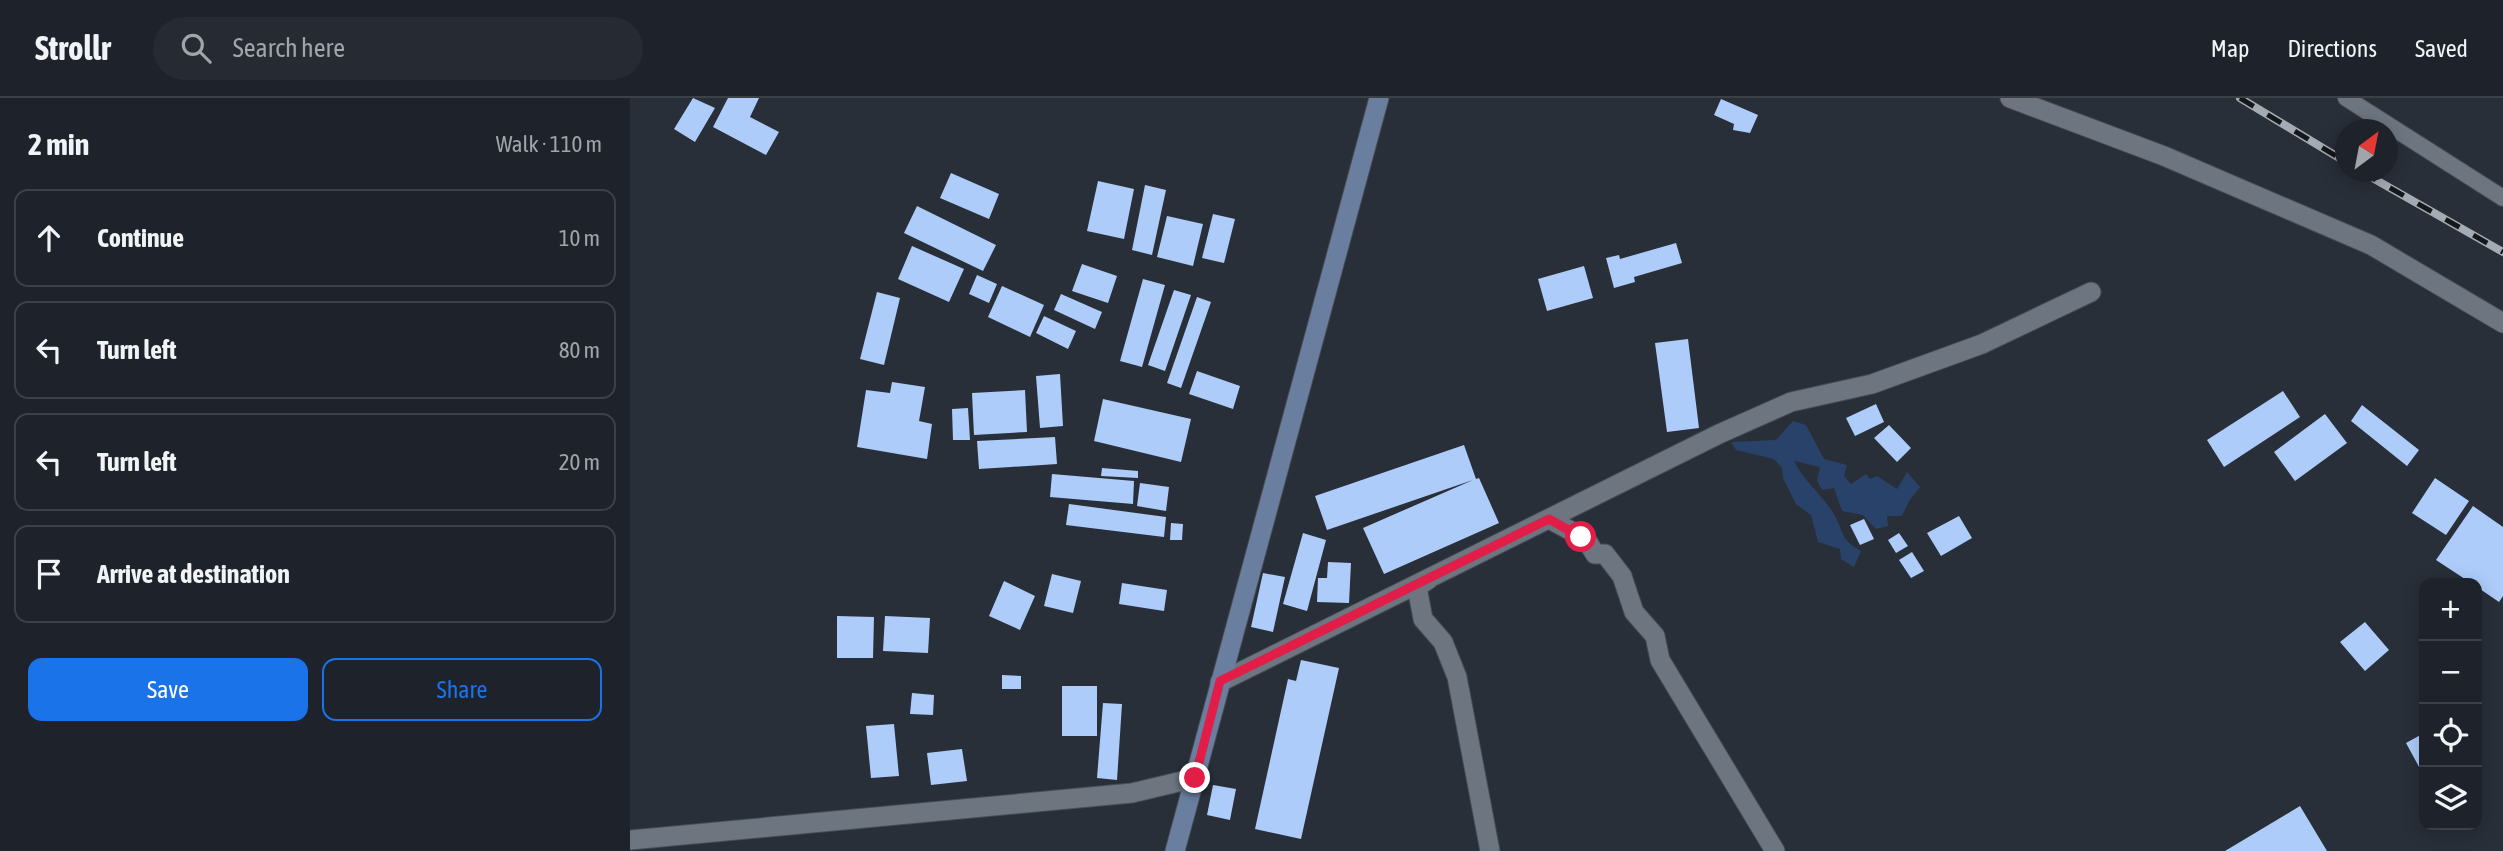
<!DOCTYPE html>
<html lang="en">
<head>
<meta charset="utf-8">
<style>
  body { margin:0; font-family:"Asap Condensed",sans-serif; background:#262b33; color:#f1f3f6 }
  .controls { position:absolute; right:21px; bottom:21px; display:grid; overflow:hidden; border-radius:14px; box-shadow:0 4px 18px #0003 }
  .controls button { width:63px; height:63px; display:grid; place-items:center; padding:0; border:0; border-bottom:2px solid #3c4047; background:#1e232b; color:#f1f3f6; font:35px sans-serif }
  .compass { position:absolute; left:1705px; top:21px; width:63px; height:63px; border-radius:50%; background:#1e232b; box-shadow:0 4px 18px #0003; rotate:32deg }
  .stop { position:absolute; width:21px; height:21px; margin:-16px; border:5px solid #e11d48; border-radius:50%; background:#fff }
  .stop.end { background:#e11d48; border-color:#fff; box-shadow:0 2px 7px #0008 }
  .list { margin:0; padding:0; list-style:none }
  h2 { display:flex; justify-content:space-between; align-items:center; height:91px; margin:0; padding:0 28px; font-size:30px }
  h2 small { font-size:23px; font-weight:400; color:#a1a4a9 }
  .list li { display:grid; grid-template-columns:46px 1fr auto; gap:21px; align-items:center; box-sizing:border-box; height:98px; margin:0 14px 14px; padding:0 14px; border:2px solid #3c4047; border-radius:14px }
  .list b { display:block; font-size:26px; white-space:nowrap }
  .list em { font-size:23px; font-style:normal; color:#a1a4a9 }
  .actions { display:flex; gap:14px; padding:21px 28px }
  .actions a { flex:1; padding:16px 0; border:2px solid #1a73e8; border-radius:14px; text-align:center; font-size:24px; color:#1a73e8 }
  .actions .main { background:#1a73e8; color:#fff }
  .icon { flex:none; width:38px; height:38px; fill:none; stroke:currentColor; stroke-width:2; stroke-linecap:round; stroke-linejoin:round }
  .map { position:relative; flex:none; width:1873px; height:753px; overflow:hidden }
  header { display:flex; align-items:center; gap:42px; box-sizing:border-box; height:98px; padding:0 35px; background:#1e232b; border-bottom:2px solid #3c4047 }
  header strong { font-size:33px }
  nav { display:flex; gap:38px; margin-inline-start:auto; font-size:24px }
  .search { width:490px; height:63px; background:#262b33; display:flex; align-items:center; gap:18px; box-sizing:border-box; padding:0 24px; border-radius:38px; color:#a1a4a9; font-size:26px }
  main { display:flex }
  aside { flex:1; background:#1e232b }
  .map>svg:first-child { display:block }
</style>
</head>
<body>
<header>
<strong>Strollr</strong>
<div class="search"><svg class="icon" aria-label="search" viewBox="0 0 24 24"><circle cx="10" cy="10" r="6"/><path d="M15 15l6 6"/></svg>Search here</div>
<nav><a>Map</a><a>Directions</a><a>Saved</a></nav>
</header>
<main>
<aside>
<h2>2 min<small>Walk · 110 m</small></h2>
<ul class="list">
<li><svg class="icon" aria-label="ahead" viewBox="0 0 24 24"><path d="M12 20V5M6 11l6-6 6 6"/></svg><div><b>Continue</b></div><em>10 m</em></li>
<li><svg class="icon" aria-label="left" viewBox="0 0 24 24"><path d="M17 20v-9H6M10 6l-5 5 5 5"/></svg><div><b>Turn left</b></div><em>80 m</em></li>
<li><svg class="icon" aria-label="left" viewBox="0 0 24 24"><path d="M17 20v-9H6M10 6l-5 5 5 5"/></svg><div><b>Turn left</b></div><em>20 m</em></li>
<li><svg class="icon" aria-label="arrive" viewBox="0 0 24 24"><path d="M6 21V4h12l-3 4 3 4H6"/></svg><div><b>Arrive at destination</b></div></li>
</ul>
<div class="actions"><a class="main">Save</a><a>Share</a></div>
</aside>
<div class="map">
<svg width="1873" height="753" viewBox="0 0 1873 753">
  <rect width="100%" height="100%" fill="#282f39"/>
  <path fill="#29426a" d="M 1163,323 L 1176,327 L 1194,361 L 1217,367 L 1214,378 L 1221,386 L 1236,376 L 1240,381 L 1247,378 L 1267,391 L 1277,374 L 1290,389 L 1279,403 L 1272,418 L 1257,418 L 1258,428 L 1246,431 L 1233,417 L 1212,413 L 1204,390 L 1192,392 L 1187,382 L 1190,369 L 1164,363 C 1174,384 1194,398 1205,418 C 1215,436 1209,440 1231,453 L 1224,469 L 1211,461 L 1210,451 L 1188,444 L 1181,417 L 1166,406 L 1153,380 L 1152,370 L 1144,361 L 1106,352 L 1101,344 L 1146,342 Z"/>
  <path fill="#aeccfa" d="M 63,0 L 85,10 L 65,44 L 44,31 Z
    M 98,0 L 129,0 L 120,19 L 149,34 L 136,57 L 83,29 Z
    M 1091,1 L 1128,17 L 1120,35 L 1103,32 L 1104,26 L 1084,17 Z
    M 321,75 L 369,96 L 359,121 L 310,100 Z
    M 468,83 L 504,91 L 494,141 L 457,133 Z
    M 515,87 L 536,92 L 522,157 L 502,152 Z
    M 287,108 L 366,147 L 353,173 L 274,135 Z
    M 583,116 L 605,121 L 594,165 L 572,160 Z
    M 537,118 L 573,126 L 563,168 L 527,159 Z
    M 1046,145 L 1052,165 L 1004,179 L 1005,184 L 984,190 L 976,160 L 989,157 L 990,161 Z
    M 282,148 L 334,171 L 319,204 L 268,181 Z
    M 452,166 L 487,178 L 478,205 L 442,193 Z
    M 954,168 L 963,200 L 917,213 L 908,181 Z
    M 347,177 L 367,186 L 359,205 L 339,196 Z
    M 513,181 L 535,187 L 512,269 L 490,263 Z
    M 372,188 L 414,207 L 400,239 L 358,219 Z
    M 544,192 L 561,197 L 535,273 L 518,267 Z
    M 247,194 L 270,200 L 254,267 L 230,261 Z
    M 431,196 L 472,214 L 465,231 L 424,212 Z
    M 567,199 L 581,204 L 551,290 L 537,285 Z
    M 414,218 L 446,233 L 438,251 L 406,235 Z
    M 1058,241 L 1069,330 L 1037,334 L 1025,245 Z
    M 567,273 L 610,288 L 603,311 L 559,296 Z
    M 430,276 L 433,328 L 410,330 L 406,278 Z
    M 262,284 L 295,289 L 289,323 L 302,326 L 297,361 L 227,349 L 236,292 L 260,295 Z
    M 395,292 L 397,334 L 344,337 L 342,295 Z
    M 1653,293 L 1670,319 L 1594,369 L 1577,342 Z
    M 473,301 L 561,321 L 551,364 L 464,343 Z
    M 1246,306 L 1254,324 L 1225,338 L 1216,320 Z
    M 1732,307 L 1789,352 L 1777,368 L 1721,323 Z
    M 338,310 L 340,342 L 323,342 L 322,311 Z
    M 1695,316 L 1717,345 L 1665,383 L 1644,354 Z
    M 1259,327 L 1281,350 L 1267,364 L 1244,340 Z
    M 425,339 L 427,366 L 349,371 L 347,343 Z
    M 834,347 L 846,381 L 849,380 L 869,425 L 754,476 L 733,430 L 843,382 L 697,432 L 685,398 Z
    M 472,370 L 508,373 L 508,380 L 471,378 Z
    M 422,376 L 504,383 L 503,406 L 420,399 Z
    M 1805,380 L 1839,403 L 1816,437 L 1782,415 Z
    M 510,385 L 539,389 L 536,413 L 507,408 Z
    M 439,406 L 536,419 L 534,439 L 436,427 Z
    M 1843,408 L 1873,429 L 1873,498 L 1869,504 L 1847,489 L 1847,485 L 1841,485 L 1806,462 Z
    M 1329,418 L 1342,440 L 1311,458 L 1297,435 Z
    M 1234,421 L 1244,441 L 1230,447 L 1220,427 Z
    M 541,425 L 553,426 L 552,442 L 540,442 Z
    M 673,435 L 696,442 L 677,513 L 653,506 Z
    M 1269,435 L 1278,448 L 1266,455 L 1258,442 Z
    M 1282,454 L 1294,473 L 1281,480 L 1269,462 Z
    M 698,464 L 721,465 L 719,505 L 687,504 L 688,480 L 697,480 Z
    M 633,475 L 655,479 L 643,534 L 621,529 Z
    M 422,476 L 451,483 L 443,515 L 414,508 Z
    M 374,483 L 405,498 L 390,532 L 359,518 Z
    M 492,485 L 537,492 L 534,513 L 489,506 Z
    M 207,518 L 244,519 L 243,560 L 207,560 Z
    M 255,518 L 300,520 L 298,555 L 253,553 Z
    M 1735,524 L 1759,552 L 1735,573 L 1710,544 Z
    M 671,562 L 709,570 L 671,741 L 625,731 L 658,581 L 666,583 Z
    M 372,577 L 391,578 L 391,591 L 372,591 Z
    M 432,588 L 467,588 L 467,638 L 432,638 Z
    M 282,595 L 304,597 L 303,617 L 280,616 Z
    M 473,605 L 492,606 L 487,682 L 467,680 Z
    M 264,626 L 269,678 L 241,680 L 236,628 Z
    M 1794,635 L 1794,678 L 1776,645 Z
    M 332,651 L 337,683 L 301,687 L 297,655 Z
    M 583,687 L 606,691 L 600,722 L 577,717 Z
    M 1670,708 L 1697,753 L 1595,753 Z"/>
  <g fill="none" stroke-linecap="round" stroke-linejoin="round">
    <g stroke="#464c54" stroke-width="18">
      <path id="service" d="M 1716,0 L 1873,100"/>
    </g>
    <g stroke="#464c54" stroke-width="21">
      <path id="minor" d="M 1380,0 L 1534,58 L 1741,147 L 1873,225
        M 919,421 L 956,441 L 965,456 L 975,456 L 992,478 L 1004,514 L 1025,538 L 1030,562 L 1145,753
        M 799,481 L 787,489 L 793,521 L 813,544 L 827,579 L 860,753
        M 590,584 L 1089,336 L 1161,304 L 1242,286 L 1352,246 L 1461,194
        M 0,742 L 502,695 L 565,680"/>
    </g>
    <g stroke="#464c54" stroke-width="21">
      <path id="secondary" d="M 545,753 L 749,0"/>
    </g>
    <use href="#service" stroke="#6d7581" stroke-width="16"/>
    <use href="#minor" stroke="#6d7581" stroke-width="19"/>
    <use href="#secondary" stroke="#6a7f9f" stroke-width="19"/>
    <g stroke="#a5abb2" stroke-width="8">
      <path id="rail" d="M 1610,0 L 1716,64
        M 1732,74 L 1873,154"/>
    </g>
    <use href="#rail" stroke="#14171b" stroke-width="5" stroke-dasharray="16" stroke-linecap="butt"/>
  </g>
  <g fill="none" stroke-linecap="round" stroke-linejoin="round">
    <path stroke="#e11d48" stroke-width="9" d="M 565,680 L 590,583 L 919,421 L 951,439"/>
  </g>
</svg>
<div class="controls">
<button>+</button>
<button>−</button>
<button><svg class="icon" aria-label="locate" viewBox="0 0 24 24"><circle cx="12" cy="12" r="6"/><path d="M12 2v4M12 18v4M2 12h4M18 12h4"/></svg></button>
<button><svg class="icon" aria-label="layers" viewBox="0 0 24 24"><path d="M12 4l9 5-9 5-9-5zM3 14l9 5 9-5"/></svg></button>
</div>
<svg class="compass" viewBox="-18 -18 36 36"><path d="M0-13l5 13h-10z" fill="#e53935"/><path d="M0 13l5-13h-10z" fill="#a1a4a9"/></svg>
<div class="stop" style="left:951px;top:439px"></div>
<div class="stop end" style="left:565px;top:680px"></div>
</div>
</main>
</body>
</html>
